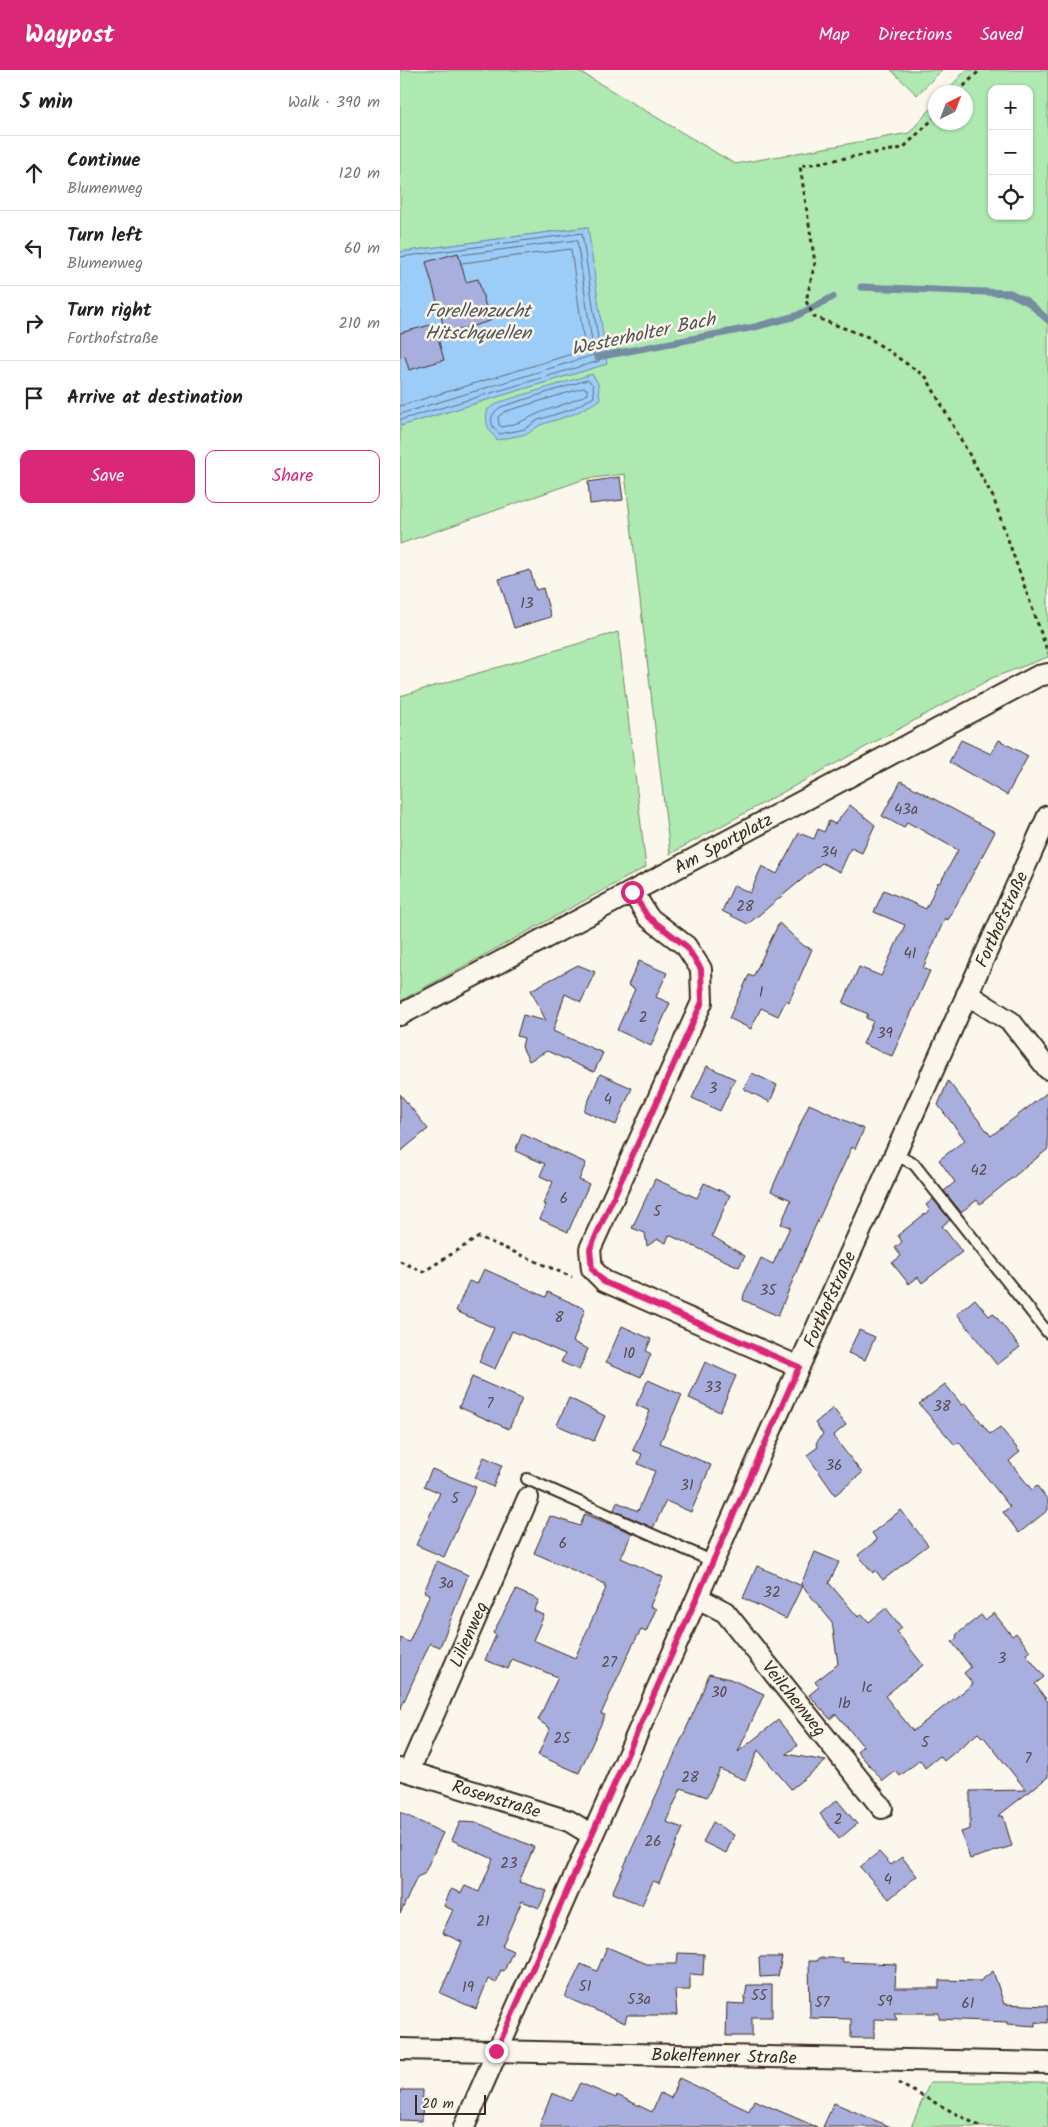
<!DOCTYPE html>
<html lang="en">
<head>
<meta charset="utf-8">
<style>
  body { margin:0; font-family:Kalam,sans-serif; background:#f6f6f6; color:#222 }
  .controls { position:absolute; right:15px; top:15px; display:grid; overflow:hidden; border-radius:10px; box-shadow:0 1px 4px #0004 }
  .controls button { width:45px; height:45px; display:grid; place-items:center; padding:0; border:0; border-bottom:1px solid #e0e0e0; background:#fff; color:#222; font:25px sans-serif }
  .compass { position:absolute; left:528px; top:15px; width:45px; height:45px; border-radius:50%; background:#fff; box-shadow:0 1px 4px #0004; rotate:42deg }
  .scale { position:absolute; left:15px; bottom:12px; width:71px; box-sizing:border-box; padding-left:5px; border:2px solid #3b2a1e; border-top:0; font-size:14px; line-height:18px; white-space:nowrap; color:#3b2a1e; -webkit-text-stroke:4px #fbf7ec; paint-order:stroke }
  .stop { position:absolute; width:15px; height:15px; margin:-11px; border:4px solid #db2777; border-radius:50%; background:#fff }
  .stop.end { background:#db2777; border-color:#fff; box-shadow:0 1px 5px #0008 }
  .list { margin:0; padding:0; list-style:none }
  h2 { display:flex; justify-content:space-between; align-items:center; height:65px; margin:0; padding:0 20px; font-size:21px }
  h2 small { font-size:16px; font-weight:400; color:#767676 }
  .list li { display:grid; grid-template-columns:32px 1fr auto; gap:15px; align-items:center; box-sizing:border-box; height:75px; padding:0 20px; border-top:1px solid #e0e0e0 }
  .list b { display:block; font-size:19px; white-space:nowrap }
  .list p { margin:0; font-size:16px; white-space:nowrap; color:#767676 }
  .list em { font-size:16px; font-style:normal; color:#767676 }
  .actions { display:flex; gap:10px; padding:15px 20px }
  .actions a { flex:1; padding:11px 0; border:1px solid #db2777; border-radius:10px; text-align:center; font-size:18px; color:#db2777 }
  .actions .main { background:#db2777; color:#fff }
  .icon { flex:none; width:28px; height:28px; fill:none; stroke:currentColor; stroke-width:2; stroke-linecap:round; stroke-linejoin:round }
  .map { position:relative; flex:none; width:648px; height:2057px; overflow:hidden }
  header { display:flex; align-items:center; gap:30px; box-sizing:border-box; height:70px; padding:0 25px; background:#db2777; color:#fff }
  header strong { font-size:24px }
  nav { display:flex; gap:28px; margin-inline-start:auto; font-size:18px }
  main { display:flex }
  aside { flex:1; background:#fff }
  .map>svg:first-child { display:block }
</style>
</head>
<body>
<header>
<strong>Waypost</strong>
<nav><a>Map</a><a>Directions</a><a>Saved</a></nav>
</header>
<main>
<aside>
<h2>5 min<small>Walk · 390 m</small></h2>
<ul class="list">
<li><svg class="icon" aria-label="ahead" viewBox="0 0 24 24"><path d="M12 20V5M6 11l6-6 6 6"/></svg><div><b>Continue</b><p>Blumenweg</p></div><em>120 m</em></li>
<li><svg class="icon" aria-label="left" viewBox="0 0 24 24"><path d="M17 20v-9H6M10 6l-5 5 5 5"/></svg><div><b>Turn left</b><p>Blumenweg</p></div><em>60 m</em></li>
<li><svg class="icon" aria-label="right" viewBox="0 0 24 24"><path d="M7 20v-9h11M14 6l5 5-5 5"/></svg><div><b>Turn right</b><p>Forthofstraße</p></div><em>210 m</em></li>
<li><svg class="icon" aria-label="arrive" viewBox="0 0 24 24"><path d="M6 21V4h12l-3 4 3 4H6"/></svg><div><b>Arrive at destination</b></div></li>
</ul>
<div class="actions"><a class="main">Save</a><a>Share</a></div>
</aside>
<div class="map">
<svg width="648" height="2057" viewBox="0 0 648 2057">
  <rect width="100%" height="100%" fill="#fbf7ec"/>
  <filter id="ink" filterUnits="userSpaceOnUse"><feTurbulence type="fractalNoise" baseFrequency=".02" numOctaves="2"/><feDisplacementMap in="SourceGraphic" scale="10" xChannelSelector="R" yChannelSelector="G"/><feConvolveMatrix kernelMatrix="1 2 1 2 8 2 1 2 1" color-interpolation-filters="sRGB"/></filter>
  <g filter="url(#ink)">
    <path fill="#ade9b0" stroke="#748a67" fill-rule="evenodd" d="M 0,0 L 177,0 L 335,94 L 509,63 L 535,34 L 536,52 L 566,52 L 566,22 L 546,22 L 566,0 L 648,0 L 648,587 L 592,608 L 270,784 L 225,404 L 185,409 L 0,474 L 0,356 L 206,294 L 187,157 L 0,182 ZM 592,19 L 629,19 L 629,146 L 592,146 Z
      M 491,0 L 542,0 L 517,25 Z
      M 218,562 L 246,797 L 0,931 L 0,626 Z
      M 530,2012 L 648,2012 L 648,2057 L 511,2057 Z"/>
    <path fill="#9ccdf9" stroke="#758ca1" d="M 188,157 L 207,294 L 0,356 L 0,182 Z
      M 192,304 L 198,313 L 200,330 L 174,344 L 140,355 L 127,364 L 97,370 C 88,360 84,352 88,339 L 100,332 Z"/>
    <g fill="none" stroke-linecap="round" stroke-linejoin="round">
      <path stroke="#626b76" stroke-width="1" d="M 0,187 L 182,163 L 201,288 L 199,291 L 0,350
        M 188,310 L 193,315 L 194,327 L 172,339 L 138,350 L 125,359 L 100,364 C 88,355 89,344 101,337 Z
        M 184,318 L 187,319 L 187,324 C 170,334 152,337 135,345 C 123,351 116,354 102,357 L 99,355 L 98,347 L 104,342 Z
        M 0,336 L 185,280 L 171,179 L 62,193
        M 0,344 L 194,285 L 177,170 L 60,185"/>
      <path stroke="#758ca1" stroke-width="7" d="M 461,217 L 610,223 L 628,232 L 648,250
        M 197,287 L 355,257 L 396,246 L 433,227"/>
    </g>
    <path fill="#a8afdf" stroke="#3b2a1e" d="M 58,183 L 66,212 L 78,209 L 90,251 L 46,264 L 26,192 Z
      M 34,254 L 44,290 L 9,300 L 5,286 L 0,287 L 0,263 Z
      M 220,407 L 223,430 L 190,434 L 188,412 Z
      M 130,500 L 136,520 L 143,518 L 151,547 L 114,558 L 99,509 Z
      M 561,670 L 591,684 L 599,670 L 628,686 L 607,725 L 549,692 Z
      M 501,711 L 595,762 L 553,841 L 548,850 L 545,848 L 523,898 L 530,901 L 492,986 L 463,974 L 473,951 L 466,948 L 468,944 L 443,933 L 459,897 L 481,906 L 505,855 L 474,842 L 484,820 L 526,839 L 538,812 L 540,813 L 558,780 L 507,752 L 504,758 L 482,746 Z
      M 450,735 L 475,755 L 462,783 L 451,778 L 440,802 L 422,793 L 348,854 L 322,841 L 334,815 L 350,823 L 362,796 L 377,804 L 399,763 L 414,769 L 418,759 L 424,762 L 429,751 L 435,754 Z
      M 379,853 L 404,876 L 412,879 L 389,932 L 386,930 L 378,946 L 361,938 L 351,959 L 329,948 L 349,905 L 353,907 Z
      M 239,891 L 267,903 L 256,927 L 270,933 L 251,976 L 217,960 L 235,919 L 228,915 Z
      M 178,895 L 195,902 L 181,932 L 165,924 L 153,961 L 203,983 L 194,1002 L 147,981 L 129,991 L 122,977 L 124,968 L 117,966 L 123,945 L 146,951 L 131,920 Z
      M 307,996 L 335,1009 L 320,1041 L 292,1028 Z
      M 352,1003 L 377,1015 L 370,1032 L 344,1019 Z
      M 200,1004 L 232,1018 L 216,1055 L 184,1041 Z
      M 548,1011 L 591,1066 L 648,1022 L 648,1079 L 580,1134 L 577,1130 L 561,1142 L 544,1121 L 555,1112 L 539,1090 L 565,1070 L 538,1035 Z
      M 0,1024 L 28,1059 L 0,1082 Z
      M 409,1034 L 464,1059 L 455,1079 L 452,1077 L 414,1159 L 378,1246 L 343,1230 L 344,1224 L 361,1188 L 373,1194 L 390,1157 L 381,1154 L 391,1130 L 371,1121 Z
      M 122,1064 L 186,1093 L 179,1110 L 189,1114 L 168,1162 L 140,1149 L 146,1135 L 143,1134 L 153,1112 L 140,1106 L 145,1094 L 115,1081 Z
      M 255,1109 L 297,1128 L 304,1113 L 330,1125 L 312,1166 L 345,1186 L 339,1197 L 269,1165 L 266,1173 L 258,1169 L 247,1176 L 245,1163 L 232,1158 Z
      M 533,1129 L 550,1150 L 542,1156 L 562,1182 L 522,1213 L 518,1207 L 509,1214 L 492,1193 L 501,1186 L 495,1178 L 502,1172 L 498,1165 L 530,1140 L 526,1135 Z
      M 84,1199 L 146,1227 L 148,1222 L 185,1239 L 173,1272 L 188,1279 L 179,1300 L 161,1292 L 165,1284 L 112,1261 L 95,1299 L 79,1292 L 94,1258 L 56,1241 L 69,1211 L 77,1214 Z
      M 575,1229 L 589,1246 L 593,1243 L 620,1277 L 597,1295 L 557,1244 Z
      M 222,1256 L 251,1269 L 246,1281 L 251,1284 L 241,1307 L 206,1292 Z
      M 459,1260 L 475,1267 L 465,1290 L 448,1283 Z
      M 305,1292 L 336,1306 L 320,1342 L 289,1328 Z
      M 72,1307 L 122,1329 L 109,1359 L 59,1337 Z
      M 248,1310 L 282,1325 L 260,1373 L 311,1395 L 291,1442 L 266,1431 L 253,1458 L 214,1440 L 217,1432 L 238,1441 L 255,1401 L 238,1394 L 242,1384 L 233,1380 L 250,1341 L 236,1335 Z
      M 545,1314 L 562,1335 L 566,1333 L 590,1364 L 600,1357 L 620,1382 L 609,1391 L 632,1420 L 637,1416 L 648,1430 L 648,1440 L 619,1463 L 603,1442 L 610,1437 L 559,1372 L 555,1375 L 519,1334 Z
      M 169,1328 L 205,1346 L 194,1371 L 157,1355 Z
      M 433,1338 L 446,1355 L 433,1366 L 462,1403 L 435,1425 L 407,1385 L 418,1377 L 416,1373 L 423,1364 L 415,1353 Z
      M 84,1387 L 102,1395 L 93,1417 L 75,1408 Z
      M 32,1399 L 76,1417 L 44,1487 L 16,1475 L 40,1423 L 24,1416 Z
      M 501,1440 L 528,1475 L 483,1510 L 475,1500 L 473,1503 L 458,1485 L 477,1470 L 472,1463 Z
      M 185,1444 L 232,1463 L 221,1488 L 263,1507 L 250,1536 L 256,1539 L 246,1562 L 241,1560 L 232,1576 L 201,1644 L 205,1645 L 179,1703 L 138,1685 L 150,1658 L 138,1650 L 158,1607 L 112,1589 L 108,1599 L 85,1590 L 96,1565 L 93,1563 L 116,1520 L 139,1530 L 134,1541 L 144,1545 L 133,1570 L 175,1588 L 206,1518 L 204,1517 L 205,1514 L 134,1483 L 150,1446 L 180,1456 Z
      M 415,1482 L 439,1492 L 429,1513 L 458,1547 L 462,1544 L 469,1552 L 486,1538 L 502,1558 L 497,1562 L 523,1595 L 485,1626 L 513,1661 L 573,1614 L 564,1603 L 571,1597 L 552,1572 L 557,1567 L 556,1565 L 581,1545 L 585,1550 L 594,1543 L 612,1566 L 616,1563 L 630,1581 L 626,1584 L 644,1607 L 635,1614 L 648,1632 L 648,1707 L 598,1746 L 603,1746 L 612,1776 L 570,1789 L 561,1762 L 570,1759 L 570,1721 L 626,1720 L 583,1666 L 582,1667 L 578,1663 L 544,1691 L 540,1686 L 525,1698 L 520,1690 L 500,1706 L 496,1701 L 483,1711 L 457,1681 L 463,1676 L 436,1644 L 430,1649 L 409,1625 L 419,1617 L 415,1612 L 438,1594 L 432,1552 L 401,1514 Z
      M 37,1491 L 68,1505 L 40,1577 L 30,1573 L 0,1640 L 0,1568 L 9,1572 L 30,1524 L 24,1522 Z
      M 357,1496 L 402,1516 L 386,1549 L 343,1528 Z
      M 309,1604 L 330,1609 L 364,1624 L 338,1682 L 378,1650 L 398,1675 L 386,1684 L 426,1691 L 391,1719 L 358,1680 L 345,1710 L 320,1699 L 307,1727 L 281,1718 L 266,1752 L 283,1758 L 259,1813 L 253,1811 L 242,1835 L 212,1823 L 300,1628 Z
      M 437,1730 L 457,1754 L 439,1769 L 420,1744 Z
      M 0,1742 L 43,1763 L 24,1804 L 17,1807 L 0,1844 Z
      M 60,1752 L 78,1753 L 134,1777 L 119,1812 L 147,1821 L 139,1838 L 122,1831 L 102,1876 L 113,1881 L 104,1901 L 101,1900 L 96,1913 L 88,1909 L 76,1939 L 40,1923 L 62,1872 L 42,1863 L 53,1840 L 44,1836 L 51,1819 L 61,1823 L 65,1816 L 79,1822 L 93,1789 L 52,1770 Z
      M 313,1752 L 334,1765 L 326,1783 L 303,1772 Z
      M 479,1782 L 491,1795 L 502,1787 L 517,1806 L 489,1829 L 460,1797 Z
      M 207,1877 L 247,1894 L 277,1894 L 278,1883 L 304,1884 L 303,1905 L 290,1904 L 290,1920 L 275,1920 L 277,1945 L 227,1945 L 225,1953 L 165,1927 L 181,1894 L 197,1901 Z
      M 359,1887 L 382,1887 L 378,1906 L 360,1907 Z
      M 418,1888 L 442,1888 L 443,1892 L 496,1894 L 495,1918 L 539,1918 L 539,1910 L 580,1911 L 593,1901 L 604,1934 L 648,1936 L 648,1953 L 635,1952 L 635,1956 L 607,1954 L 607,1952 L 539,1949 L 539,1943 L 494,1943 L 497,1950 L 474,1949 L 474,1968 L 451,1968 L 451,1949 L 410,1948 L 409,1891 L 418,1891 Z
      M 347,1915 L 372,1915 L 372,1947 L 352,1947 L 352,1966 L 326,1966 L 327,1933 L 344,1934 Z
      M 279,2008 L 349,2041 L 354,2030 L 417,2057 L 139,2057 L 152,2023 L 171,2031 L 180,2013 L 216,2028 L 217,2025 L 252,2042 L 260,2023 L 271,2028 Z
      M 0,2020 L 23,2020 L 22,2051 L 0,2050 Z
      M 434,2033 L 491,2057 L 423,2057 Z"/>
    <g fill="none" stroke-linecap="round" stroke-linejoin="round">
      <g stroke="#3b2a1e" stroke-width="14">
        <path id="lane" d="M 496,1085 L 514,1094 L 648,1263
          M 127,1409 L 314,1492"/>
      </g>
      <g stroke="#3b2a1e" stroke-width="24">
        <g id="street">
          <path d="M 233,822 L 248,847 L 286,876 L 301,899 L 302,932 L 190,1179 L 192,1199 L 204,1211 L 399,1297"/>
          <path d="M 567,924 L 611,952 L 648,999"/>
          <path id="s1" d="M 0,945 L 638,606 L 648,604"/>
          <path id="s2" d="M 298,1528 L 325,1542 L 482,1738"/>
          <path id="s3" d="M 0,1699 L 169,1751 L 192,1765"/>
          <path id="s4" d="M 9,1701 L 128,1428"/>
          <path id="s5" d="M 0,1979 L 648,1993"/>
          <path id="s6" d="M 64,2057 L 401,1292 L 648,746"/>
        </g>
      </g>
      <path stroke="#3b2a1e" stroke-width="3" stroke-dasharray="4 4" stroke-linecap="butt" d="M 558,22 L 580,0
        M 536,46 L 503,78 L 400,96 L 415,193 L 406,231 L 414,247 L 468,267 L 526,307 L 593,427 L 648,583
        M 0,1191 L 23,1202 L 79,1167 L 172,1207
        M 498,2013 L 581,2057"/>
      <use href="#lane" stroke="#fbf7ec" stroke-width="10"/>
      <use href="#street" stroke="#fbf7ec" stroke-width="20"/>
    </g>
  </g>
  <g fill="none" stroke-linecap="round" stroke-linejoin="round" filter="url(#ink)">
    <path stroke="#db2777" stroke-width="6" d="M 96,1981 L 399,1297 L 204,1212 L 192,1199 L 190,1179 L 302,932 L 301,899 L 286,876 L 248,847 L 232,822"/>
  </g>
  <g text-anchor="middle" stroke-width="5" stroke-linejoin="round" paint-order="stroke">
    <g font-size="15" fill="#564b4e">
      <text x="127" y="538">13</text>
      <text x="506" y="744">43a</text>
      <text x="429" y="787">34</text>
      <text x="345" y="841">28</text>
      <text x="510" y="888">41</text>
      <text x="361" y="927">1</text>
      <text x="243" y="952">2</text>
      <text x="485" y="968">39</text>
      <text x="313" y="1023">3</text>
      <text x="208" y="1034">4</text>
      <text x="579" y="1105">42</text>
      <text x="164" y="1133">6</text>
      <text x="257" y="1146">5</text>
      <text x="368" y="1225">35</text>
      <text x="159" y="1252">8</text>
      <text x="229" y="1288">10</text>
      <text x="313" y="1322">33</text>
      <text x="90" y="1338">7</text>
      <text x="542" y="1341">38</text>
      <text x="434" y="1400">36</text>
      <text x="287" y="1420">31</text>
      <text x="55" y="1433">5</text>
      <text x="163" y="1478">6</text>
      <text x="46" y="1518">3a</text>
      <text x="372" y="1527">32</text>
      <text x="602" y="1593">3</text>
      <text x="209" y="1597">27</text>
      <text x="467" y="1622">1c</text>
      <text x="319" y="1627">30</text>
      <text x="444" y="1638">1b</text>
      <text x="162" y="1673">25</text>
      <text x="525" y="1677">5</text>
      <text x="628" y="1693">7</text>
      <text x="290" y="1712">28</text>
      <text x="438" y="1754">2</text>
      <text x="253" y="1776">26</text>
      <text x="109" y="1798">23</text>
      <text x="488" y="1814">4</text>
      <text x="83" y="1856">21</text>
      <text x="185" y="1921">51</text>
      <text x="68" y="1922">19</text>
      <text x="359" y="1930">55</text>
      <text x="239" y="1934">53a</text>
      <text x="485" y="1936">59</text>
      <text x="422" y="1937">57</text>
      <text x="568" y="1938">61</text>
    </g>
    <g font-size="18" fill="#3b2a1e" stroke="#fbf7ec">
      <text dy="6" stroke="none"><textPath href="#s1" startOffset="366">Am Sportplatz</textPath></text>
      <text dy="6" stroke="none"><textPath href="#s6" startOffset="1322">Forthofstraße</textPath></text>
      <text dy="6" stroke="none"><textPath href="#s6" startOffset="905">Forthofstraße</textPath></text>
      <text dy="6" stroke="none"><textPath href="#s4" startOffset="149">Lilienweg</textPath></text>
      <text dy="6" stroke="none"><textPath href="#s2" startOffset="141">Veilchenweg</textPath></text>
      <text dy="6" stroke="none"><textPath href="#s3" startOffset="101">Rosenstraße</textPath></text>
      <text dy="6" stroke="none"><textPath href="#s5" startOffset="324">Bokelfenner Straße</textPath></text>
    </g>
    <g font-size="19" font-style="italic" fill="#535355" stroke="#fbf7ec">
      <text x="78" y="247">Forellenzucht<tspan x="78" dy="22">Hitschquellen</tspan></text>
      <text transform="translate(243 263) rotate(-12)" y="7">Westerholter Bach</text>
    </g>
  </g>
</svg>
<div class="controls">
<button>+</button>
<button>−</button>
<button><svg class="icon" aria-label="locate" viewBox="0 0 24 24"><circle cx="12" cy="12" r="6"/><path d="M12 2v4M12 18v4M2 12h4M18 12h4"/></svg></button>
</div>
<svg class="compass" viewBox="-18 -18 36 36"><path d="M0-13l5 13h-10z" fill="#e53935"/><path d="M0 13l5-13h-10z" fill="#767676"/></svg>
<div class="scale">20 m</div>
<div class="stop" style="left:232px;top:822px"></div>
<div class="stop end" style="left:96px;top:1981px"></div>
</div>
</main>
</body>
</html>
